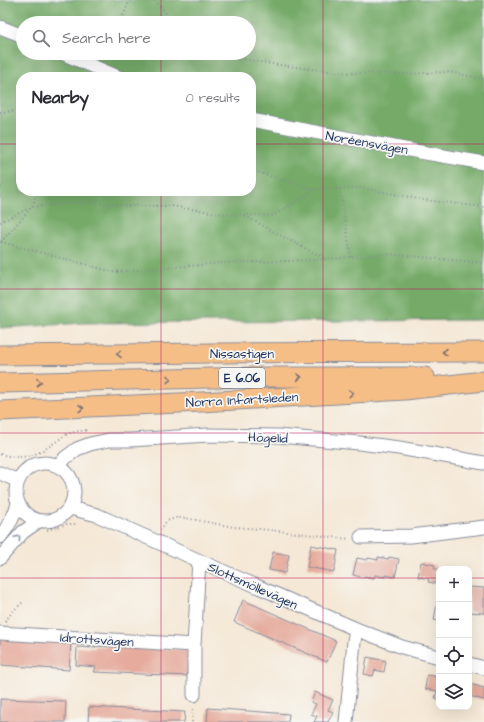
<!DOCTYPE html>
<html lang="en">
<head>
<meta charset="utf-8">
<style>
  body { margin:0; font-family:"Architects Daughter",sans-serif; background:#f7f7f7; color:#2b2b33 }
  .controls { position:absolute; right:12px; bottom:12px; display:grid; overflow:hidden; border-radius:8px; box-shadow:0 4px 16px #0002 }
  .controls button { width:36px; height:36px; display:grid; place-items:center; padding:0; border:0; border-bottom:1px solid #e1e1e2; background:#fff; color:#2b2b33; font:20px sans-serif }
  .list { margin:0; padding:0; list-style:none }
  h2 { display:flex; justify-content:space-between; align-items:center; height:52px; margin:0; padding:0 16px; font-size:17px }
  h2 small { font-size:13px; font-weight:400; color:#7c7c81 }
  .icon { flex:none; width:22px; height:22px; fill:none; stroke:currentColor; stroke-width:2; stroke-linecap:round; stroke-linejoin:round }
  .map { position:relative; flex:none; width:484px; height:722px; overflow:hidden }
  .search { position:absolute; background:#fff; box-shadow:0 4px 16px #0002; left:16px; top:16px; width:240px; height:44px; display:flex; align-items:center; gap:10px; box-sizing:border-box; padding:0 14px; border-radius:22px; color:#7c7c81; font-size:15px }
  .panel { position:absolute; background:#fff; box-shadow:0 4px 16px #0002; left:16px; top:72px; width:240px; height:124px; border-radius:16px }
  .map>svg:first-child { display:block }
</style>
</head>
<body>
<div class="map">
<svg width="484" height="722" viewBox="0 0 484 722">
  <rect width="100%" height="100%" fill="#f6f6f2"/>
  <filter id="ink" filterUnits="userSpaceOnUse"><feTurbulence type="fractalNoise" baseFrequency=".025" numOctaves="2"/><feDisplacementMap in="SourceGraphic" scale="8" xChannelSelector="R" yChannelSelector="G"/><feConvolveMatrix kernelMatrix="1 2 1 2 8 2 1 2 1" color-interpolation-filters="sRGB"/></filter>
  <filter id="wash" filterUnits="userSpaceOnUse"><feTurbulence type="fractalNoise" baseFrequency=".012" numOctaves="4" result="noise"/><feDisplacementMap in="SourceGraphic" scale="16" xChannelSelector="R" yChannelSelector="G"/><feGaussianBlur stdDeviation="0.9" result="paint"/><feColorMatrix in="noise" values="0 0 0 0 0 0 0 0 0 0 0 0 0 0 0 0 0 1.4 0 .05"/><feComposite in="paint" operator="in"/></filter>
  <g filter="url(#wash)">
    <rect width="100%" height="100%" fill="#f5e8d6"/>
    <path fill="#75aa67" stroke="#486c62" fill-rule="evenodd" d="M 0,0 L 484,0 L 484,320 L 85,323 L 0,328 ZM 23,23 L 249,23 L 249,53 L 23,53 ZM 21,77 L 251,77 L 251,191 L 21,191 Z"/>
    <g id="blocks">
      <path fill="#e6ab9d" d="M 311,545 L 338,550 L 334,572 L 307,567 Z
        M 273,552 L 289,555 L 285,573 L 269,570 Z
        M 378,557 L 388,559 L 389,557 L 399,559 L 395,577 L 385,575 L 385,577 L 375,575 L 374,578 L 364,576 L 364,578 L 353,575 L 357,558 L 367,560 L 368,558 L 378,560 Z
        M 421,562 L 435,565 L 434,569 L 439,569 L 439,584 L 428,582 L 429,579 L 418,577 Z
        M 469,587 L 484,588 L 484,613 L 469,612 Z
        M 438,597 L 439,597 L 439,621 L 434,620 Z
        M 243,600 L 336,641 L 327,662 L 234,622 Z
        M 0,638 L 71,643 L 69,670 L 0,665 Z
        M 95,646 L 188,650 L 187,676 L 94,672 L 96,667 L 76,665 L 77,647 L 95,648 Z
        M 367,657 L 386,661 L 384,672 L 375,670 L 373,676 L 364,674 Z
        M 427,675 L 439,677 L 439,699 L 435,698 L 437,691 L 425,689 Z
        M 470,684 L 484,688 L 484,700 L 469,696 Z
        M 315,692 L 333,700 L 328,710 L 333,712 L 328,722 L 314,722 L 317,716 L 311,714 L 316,704 L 311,702 Z
        M 0,699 L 66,701 L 65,722 L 0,722 Z
        M 89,707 L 185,712 L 184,722 L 88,722 Z
        M 208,708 L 289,714 L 288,722 L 207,722 Z"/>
    </g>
  </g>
  <g filter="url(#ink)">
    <use href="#blocks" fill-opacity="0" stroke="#888c9a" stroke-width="1"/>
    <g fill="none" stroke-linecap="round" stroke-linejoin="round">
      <g stroke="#888c9a" stroke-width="15">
        <path id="minor" d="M 0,27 L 23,36
          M 62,53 L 118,77
          M 251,120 L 420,152 L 484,163
          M16 492a29 29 0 1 1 58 0a29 29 0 1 1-58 0Z
          M 59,467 L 65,458 L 77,449 L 90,444 L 109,440 L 130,440 L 208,435 L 278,436 L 359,443 L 399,448 L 484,463
          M 0,473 L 18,481
          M 70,508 L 97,515 L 238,578 L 356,629 L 402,647 L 439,657
          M 0,537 C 8,527 14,517 18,504
          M 361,537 L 411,536 L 484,527
          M 0,558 L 23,532 L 39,521
          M 0,633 L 194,645
          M 469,664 L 484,668
          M 194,695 L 194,645 L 199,561
          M 346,722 L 354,642 L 356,629"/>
      </g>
      <g stroke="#888c9a" stroke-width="21">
        <path id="highway" d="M 0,355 L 215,353 L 484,352
          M 0,383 L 254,377 L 425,377
          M 0,411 L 201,402 L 405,390 L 484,381"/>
      </g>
      <path stroke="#888c9a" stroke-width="2" stroke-dasharray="1 3" stroke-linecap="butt" d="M 155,0 L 174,23
        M 120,23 L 130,0
        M 205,53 L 279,65 L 328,71 L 351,73 L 402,74 L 450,72 L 484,79
        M 0,112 L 21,111
        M 251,170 L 315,190
        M 340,189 L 351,257
        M 245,216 L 291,241 L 326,259
        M 0,222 L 32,207 L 86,202 L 127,206 L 171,206 L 224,214 L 273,216 L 316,189 L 363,188 L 424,200 L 484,207
        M 1,242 L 114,272 L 223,263 L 316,260 L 388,254 L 484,263
        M 1,242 L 32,207 L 37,191
        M 0,454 C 22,460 35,457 54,443 C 59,440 64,435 70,433 C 76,431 82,431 89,430
        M 47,530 L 67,524 L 78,524
        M 161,530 L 165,523 L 169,520 L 176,518 L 185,518 L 234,527 L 260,529 L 350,539
        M 5,621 L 14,610 L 23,602
        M 192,722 L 193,708"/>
      <use href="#minor" stroke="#fff" stroke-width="13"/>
      <use href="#highway" stroke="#f6be87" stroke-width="19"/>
    </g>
    <defs><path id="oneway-chevron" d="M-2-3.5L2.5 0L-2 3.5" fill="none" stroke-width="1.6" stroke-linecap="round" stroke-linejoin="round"/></defs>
    <g stroke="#7e6f70">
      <use href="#oneway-chevron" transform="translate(445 352) rotate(180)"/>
      <use href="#oneway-chevron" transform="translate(119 354) rotate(179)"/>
      <use href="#oneway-chevron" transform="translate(299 377)"/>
      <use href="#oneway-chevron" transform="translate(169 379) rotate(-1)"/>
      <use href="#oneway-chevron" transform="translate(39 382) rotate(-2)"/>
      <use href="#oneway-chevron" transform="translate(351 393) rotate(-3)"/>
      <use href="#oneway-chevron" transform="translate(81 408) rotate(-3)"/>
    </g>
    <use stroke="#8d97ae" href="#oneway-chevron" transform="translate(18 538) rotate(-49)"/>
  </g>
  <path fill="none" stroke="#c2185b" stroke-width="1" stroke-opacity="0.55" d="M 161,0 L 161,23M 323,0 L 323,722M 161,53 L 161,77M 0,144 L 21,144M 251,144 L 484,144M 161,191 L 161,722M 0,289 L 484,289M 0,433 L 484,433M 0,578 L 439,578M 469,578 L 484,578"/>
  <g text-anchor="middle" stroke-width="3.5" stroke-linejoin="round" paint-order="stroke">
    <rect fill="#f6f6f2" stroke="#5d6b8a" stroke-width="1" x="219" y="368" width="46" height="20" rx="3"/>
    <g font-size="12" font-weight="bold" fill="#1b2f5e">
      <text x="242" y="382">E 6.06</text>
    </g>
    <g font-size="13" fill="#1b2f5e" stroke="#f6f6f2">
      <text transform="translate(367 142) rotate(10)" y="5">Noréensvägen</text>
      <text x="242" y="358">Nissastigen</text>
      <text transform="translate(242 399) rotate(-3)" y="5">Norra Infartsleden</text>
      <text transform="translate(268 437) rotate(2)" y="5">Högelid</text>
      <text transform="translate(253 585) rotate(24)" y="5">Slottsmöllevägen</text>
      <text transform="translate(97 639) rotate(4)" y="5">Idrottsvägen</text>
    </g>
  </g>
</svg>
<div class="controls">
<button>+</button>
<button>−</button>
<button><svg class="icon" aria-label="locate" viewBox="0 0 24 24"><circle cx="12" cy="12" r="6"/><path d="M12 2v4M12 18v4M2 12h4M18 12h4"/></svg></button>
<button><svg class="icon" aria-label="layers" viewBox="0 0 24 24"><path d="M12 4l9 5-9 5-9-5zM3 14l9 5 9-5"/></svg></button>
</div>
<div class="search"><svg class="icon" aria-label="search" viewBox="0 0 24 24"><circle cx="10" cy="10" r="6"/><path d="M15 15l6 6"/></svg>Search here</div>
<section class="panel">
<h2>Nearby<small>0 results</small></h2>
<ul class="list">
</ul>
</section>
</div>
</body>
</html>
